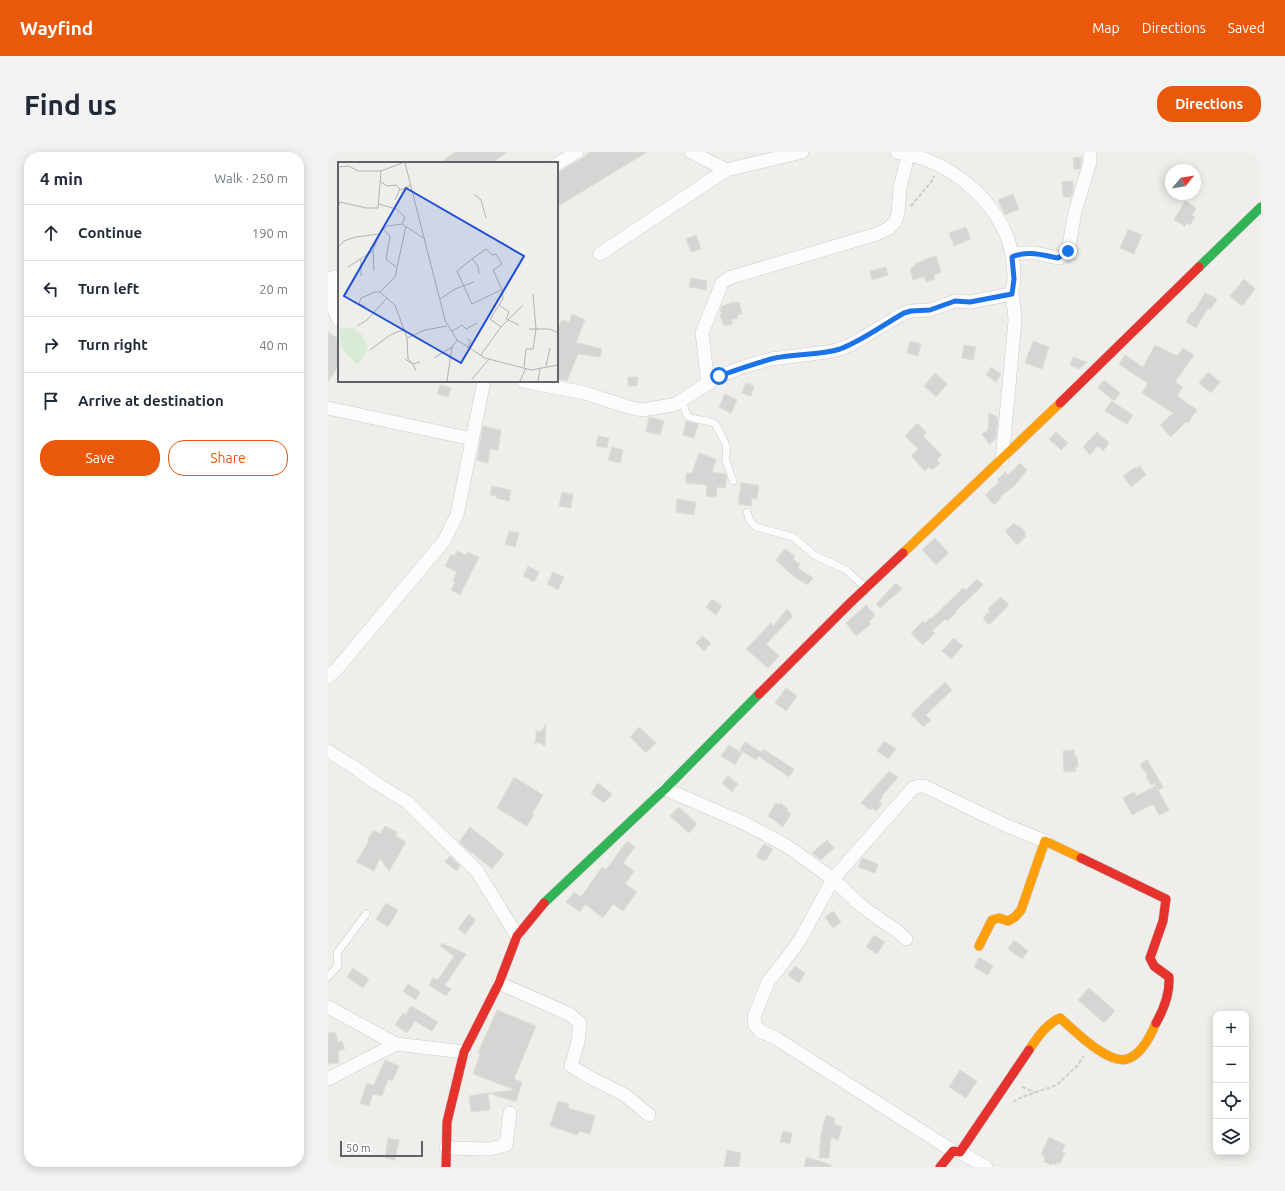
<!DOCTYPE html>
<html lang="en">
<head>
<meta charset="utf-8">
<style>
  body { margin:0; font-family:Ubuntu,sans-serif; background:#f2f2f3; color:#1f2937 }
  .controls { position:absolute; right:12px; bottom:12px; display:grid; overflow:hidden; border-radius:8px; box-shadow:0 2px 10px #0003 }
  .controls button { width:36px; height:36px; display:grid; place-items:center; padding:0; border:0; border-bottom:1px solid #e0e1e3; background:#fff; color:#1f2937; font:20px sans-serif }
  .compass { position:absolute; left:837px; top:12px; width:36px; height:36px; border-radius:50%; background:#fff; box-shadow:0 2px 10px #0003; rotate:60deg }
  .scale { position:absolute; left:12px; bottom:10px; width:83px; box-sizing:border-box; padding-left:4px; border:2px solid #5f6368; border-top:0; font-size:11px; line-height:14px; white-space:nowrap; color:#5f6368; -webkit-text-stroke:3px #fff; paint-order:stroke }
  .stop { position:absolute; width:12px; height:12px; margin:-9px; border:3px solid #1a73e8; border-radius:50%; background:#fff }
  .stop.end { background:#1a73e8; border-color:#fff; box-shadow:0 1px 4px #0008 }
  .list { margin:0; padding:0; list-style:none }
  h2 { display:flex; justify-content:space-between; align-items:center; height:52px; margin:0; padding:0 16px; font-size:17px }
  h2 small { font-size:13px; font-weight:400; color:#747a83 }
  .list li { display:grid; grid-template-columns:26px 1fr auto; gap:12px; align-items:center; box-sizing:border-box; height:56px; padding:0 16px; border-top:1px solid #e0e1e3 }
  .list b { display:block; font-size:15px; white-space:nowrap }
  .list em { font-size:13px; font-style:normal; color:#747a83 }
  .actions { display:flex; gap:8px; padding:12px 16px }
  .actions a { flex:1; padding:9px 0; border:1px solid #ea580c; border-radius:16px; text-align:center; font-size:14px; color:#ea580c }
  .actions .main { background:#ea580c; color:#fff }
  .icon { flex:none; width:22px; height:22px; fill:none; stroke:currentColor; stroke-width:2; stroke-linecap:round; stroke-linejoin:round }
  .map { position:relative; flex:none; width:933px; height:1015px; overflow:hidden; border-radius:16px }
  header { display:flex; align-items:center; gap:24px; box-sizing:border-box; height:56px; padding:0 20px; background:#ea580c; color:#fff }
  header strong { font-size:19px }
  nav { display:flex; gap:22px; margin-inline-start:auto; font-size:14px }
  .intro { display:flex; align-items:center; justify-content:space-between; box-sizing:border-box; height:96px; padding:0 24px }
  h1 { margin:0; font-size:28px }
  .button { padding:10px 18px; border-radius:16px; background:#ea580c; color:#fff; font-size:14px; font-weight:700 }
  main { display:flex; gap:24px; padding:0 24px }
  aside { flex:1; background:#fff; border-radius:16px; box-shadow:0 2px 10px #0003 }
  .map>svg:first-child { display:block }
</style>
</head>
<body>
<header>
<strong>Wayfind</strong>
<nav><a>Map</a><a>Directions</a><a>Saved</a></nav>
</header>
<div class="intro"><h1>Find us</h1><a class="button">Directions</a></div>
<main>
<aside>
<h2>4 min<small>Walk · 250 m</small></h2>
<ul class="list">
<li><svg class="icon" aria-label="ahead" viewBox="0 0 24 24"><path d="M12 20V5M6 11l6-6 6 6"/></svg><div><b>Continue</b></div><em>190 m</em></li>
<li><svg class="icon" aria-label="left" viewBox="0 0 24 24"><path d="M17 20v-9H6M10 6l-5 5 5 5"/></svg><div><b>Turn left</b></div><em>20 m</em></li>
<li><svg class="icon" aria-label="right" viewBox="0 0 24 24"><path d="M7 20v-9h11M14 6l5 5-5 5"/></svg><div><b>Turn right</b></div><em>40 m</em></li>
<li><svg class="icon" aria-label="arrive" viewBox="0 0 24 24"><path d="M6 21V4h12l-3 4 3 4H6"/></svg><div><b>Arrive at destination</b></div></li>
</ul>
<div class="actions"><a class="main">Save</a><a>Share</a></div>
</aside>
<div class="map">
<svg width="933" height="1015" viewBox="0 0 933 1015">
  <rect width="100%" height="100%" fill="#efeeea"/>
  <path fill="#d6d5d3" stroke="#deddd9" d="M 127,0 L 179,0 L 164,11 L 112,11 Z
    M 262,0 L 319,0 L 229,55 L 229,20 L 233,19 L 253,7 Z
    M 754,5 L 752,17 L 746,17 L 745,6 Z
    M 745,29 L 745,37 L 743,45 L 735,45 L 734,30 Z
    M 685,42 L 691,57 L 677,63 L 670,48 Z
    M 857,49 L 868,56 L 864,63 L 867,65 L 862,73 L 859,71 L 857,74 L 846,68 Z
    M 638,75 L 643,87 L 626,94 L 621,81 Z
    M 800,77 L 814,83 L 806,102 L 792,96 Z
    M 368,83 L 373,97 L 363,100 L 358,87 Z
    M 608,104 L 613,120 L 606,123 L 607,127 L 598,130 L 596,125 L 585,128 L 582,117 L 584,116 L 584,115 L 588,114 L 587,112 L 595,109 L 595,108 Z
    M 558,115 L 560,123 L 544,128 L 542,119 Z
    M 363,126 L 379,129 L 378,138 L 361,135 Z
    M 916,127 L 927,137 L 914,154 L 902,144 Z
    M 877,141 L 889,147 L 882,158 L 880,156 L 868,176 L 858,170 L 863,160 L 865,161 Z
    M 406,150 L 406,151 L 411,150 L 414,162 L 409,163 L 410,166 L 403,168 L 405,172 L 396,174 L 392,163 L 394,162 L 392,157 L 394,154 Z
    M 244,162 L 257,168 L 248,191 L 263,194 L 274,197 L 272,205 L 250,202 L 239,229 L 229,227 L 229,180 L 234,168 L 241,170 Z
    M 0,180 L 11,187 L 11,213 L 0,230 Z
    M 582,189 L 593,192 L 590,204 L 579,201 Z
    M 705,189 L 721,195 L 714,217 L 697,211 Z
    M 636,193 L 648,195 L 645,208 L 634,206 Z
    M 827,193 L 849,204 L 855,196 L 866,203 L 847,230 L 855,235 L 849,244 L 869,258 L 860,271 L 858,270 L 843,285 L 832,273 L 845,261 L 814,241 L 820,231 L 807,223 L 791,212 L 797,203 L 815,215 Z
    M 745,205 L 759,210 L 751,217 L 742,213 Z
    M 663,215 L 673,222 L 668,230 L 658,223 Z
    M 880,220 L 892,230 L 883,241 L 871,231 Z
    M 607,221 L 619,232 L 608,245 L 596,234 Z
    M 300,225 L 310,225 L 309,234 L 300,234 Z
    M 776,228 L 792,241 L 786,249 L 770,236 Z
    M 418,231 L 426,234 L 423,244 L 414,241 Z
    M 112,233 L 123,236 L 120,245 L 109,242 Z
    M 397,242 L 409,248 L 403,261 L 391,255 Z
    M 783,249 L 805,263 L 799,272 L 777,259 Z
    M 661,261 L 670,265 L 668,287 L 661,292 L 654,282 L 660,278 Z
    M 321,265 L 336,269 L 332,283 L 318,280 Z
    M 358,269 L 370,272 L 366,286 L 355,283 Z
    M 589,271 L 598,280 L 595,284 L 614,303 L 609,308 L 612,311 L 604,318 L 601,315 L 597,319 L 583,304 L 590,297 L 577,284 Z
    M 155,274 L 173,278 L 170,298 L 162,297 L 160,311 L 149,308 Z
    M 728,280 L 740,291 L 733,298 L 721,287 Z
    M 769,280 L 781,291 L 775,299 L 770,294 L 762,303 L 755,295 Z
    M 270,284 L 281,286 L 279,296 L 268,294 Z
    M 284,295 L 295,298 L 292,311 L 280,308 Z
    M 371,301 L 388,307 L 384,320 L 397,322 L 399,325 L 397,336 L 389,335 L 388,345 L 378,344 L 379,333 L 358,331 L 358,321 L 364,321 Z
    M 692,311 L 699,318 L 688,332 L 672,345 L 673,346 L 666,353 L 657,343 L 671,330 L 669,328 L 677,320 L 680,323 Z
    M 812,314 L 818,323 L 803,335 L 795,324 L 807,315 L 808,317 Z
    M 413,331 L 431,333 L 429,347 L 424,346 L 423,354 L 410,352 Z
    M 164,334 L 183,338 L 181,349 L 168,346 L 168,344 L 162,343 Z
    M 234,340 L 245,342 L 243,356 L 231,354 Z
    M 349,347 L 368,350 L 366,363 L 348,360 Z
    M 686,371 L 689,374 L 690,373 L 698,380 L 696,382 L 698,384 L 689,393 L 677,379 Z
    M 181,379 L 191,381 L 187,395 L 177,392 Z
    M 607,386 L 621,401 L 608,413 L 594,398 Z
    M 457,397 L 467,404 L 465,407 L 472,412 L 470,416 L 485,426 L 480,433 L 464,423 L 448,408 Z
    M 129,399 L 138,403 L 139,400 L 151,405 L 132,443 L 123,438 L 127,430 L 125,429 L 129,420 L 117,414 L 123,403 L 127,404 Z
    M 200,414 L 211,420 L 206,430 L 195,424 Z
    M 225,420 L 236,425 L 230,438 L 219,432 Z
    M 649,427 L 655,433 L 627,460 L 628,461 L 619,469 L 617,467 L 604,479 L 607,481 L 595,493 L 583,481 L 595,469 L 597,471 L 602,466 L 603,467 L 635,436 L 638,438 Z
    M 568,431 L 574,437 L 552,456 L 548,452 Z
    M 673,445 L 681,453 L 661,473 L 655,466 L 662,459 L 660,457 Z
    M 384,447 L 394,454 L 388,463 L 378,455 Z
    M 538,453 L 547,463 L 541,470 L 543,472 L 528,484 L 518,471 Z
    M 459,457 L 465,464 L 438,492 L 451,504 L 440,516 L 418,497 L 443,471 L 445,474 Z
    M 374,484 L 383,491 L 376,499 L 368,491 Z
    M 626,486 L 635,494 L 623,507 L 614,499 Z
    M 617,530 L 624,538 L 598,563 L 603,568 L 595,575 L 583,562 Z
    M 458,536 L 469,544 L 458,559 L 447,551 Z
    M 218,571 L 217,594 L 212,591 L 206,591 L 208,588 L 208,579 L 213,580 Z
    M 311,575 L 328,591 L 318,601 L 302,585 Z
    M 556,589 L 568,597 L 560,607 L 549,599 Z
    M 417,590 L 433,600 L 435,597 L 466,617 L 461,625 L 430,604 L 428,608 L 412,598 Z
    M 401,593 L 414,601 L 407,613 L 393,604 Z
    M 746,598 L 747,605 L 749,605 L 750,615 L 747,615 L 748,619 L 736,620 L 735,599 Z
    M 819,607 L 835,635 L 831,638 L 826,631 L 823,633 L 818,625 L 820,624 L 812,613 Z
    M 561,619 L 570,625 L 554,644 L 555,645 L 551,650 L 554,652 L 548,659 L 544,656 L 542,658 L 533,651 Z
    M 400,624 L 410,632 L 404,640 L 394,631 Z
    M 186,625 L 215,643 L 204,662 L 206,663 L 199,674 L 169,656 Z
    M 270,631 L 284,642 L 276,651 L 263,641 Z
    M 828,634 L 841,658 L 831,663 L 825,652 L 804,663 L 795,646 L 806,640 L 808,644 Z
    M 448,651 L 451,653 L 452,651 L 460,657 L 459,659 L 463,662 L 455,675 L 440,664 Z
    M 351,655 L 369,672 L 361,681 L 342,664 Z
    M 57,674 L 69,680 L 67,684 L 78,690 L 61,719 L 52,706 L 46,719 L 28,710 L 41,689 L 39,688 L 46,678 L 52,682 Z
    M 142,675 L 176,702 L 164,717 L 143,700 L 143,701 L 131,690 Z
    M 499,688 L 506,696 L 493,708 L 484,701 Z
    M 299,689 L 307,695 L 295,711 L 306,719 L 297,732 L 309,740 L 295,759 L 285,752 L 275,766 L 257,752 L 252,760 L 238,750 L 246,740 L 253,745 L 274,715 L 278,718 Z
    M 436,692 L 445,697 L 438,708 L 434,708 L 428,704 Z
    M 122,704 L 132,714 L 129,719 L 117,710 Z
    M 534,706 L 550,712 L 547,721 L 530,715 Z
    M 58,751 L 70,758 L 60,775 L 48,767 Z
    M 505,759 L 513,770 L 505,776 L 497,765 Z
    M 141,762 L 148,768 L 137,782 L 130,777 Z
    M 546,783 L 557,790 L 549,802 L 538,795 Z
    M 686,788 L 700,799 L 694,807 L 680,797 Z
    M 114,791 L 138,802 L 117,833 L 123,837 L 118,844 L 101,833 L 105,826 L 110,828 L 126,804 L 112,794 Z
    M 651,805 L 665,814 L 660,823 L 646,815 Z
    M 467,814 L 477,821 L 471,831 L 460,823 Z
    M 25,816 L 41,827 L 35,836 L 19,825 Z
    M 80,832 L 92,840 L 88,848 L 75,839 Z
    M 761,836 L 787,859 L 776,871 L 750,848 Z
    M 83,854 L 110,870 L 104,879 L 87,869 L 79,881 L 67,873 L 75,861 L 77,863 Z
    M 169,858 L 208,874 L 186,927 L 194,930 L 188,950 L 160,941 L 187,938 L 145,922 L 152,902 L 150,901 Z
    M 7,880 L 10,890 L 14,889 L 17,897 L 10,899 L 11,911 L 0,912 L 0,881 Z
    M 57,908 L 71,914 L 64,929 L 60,927 L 54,944 L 45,942 L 41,954 L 32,951 L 39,931 L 46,933 Z
    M 632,918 L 649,929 L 638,946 L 621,935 Z
    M 160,941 L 162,958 L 143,960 L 141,944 Z
    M 230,949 L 241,952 L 240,956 L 267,964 L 262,982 L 251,979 L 249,983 L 222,974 Z
    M 498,963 L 507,966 L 506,972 L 514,975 L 510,988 L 503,985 L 501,1006 L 491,1006 L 493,983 Z
    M 455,979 L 464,981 L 462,992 L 452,990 Z
    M 721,985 L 737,993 L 734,1000 L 737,1001 L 732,1012 L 729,1010 L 728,1013 L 725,1011 L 724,1013 L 716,1010 L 717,1006 L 713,1002 Z
    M 60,986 L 71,988 L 67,1008 L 57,1006 Z
    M 399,998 L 413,1001 L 411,1015 L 396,1015 Z
    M 479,1005 L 503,1013 L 503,1015 L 476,1015 Z"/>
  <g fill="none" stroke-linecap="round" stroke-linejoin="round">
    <g stroke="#cbcccc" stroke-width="8">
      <path id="lane" d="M 354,248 L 359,264 C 368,269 378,267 387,272 C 389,274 398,292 398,294 C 399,298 398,303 398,307 C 399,314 403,322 405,329
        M 419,360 L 422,369 L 428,375 L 465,385 L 486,403 L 518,418 L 538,436
        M 0,825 L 10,814 L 9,801 L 38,762"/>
    </g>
    <g stroke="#cbcccc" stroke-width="14">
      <path id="street" d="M 363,0 L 398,18
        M 569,0 C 579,3 590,4 599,8 C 634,21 667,52 680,87 C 684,99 686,114 686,127 C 686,132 684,137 684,142 C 685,151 687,160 687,169 L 674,308
        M 229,12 L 249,0
        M 272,102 L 398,18 L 474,0
        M 684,105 L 692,101 L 707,101 L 730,106 L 736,104 L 740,99 L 747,60 L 762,10 L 762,0
        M 11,124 L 3,126 L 4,154 L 11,168
        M 195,229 L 257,241 L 300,255 L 314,258 L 344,253 L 348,252 L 391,224 L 415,215 L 443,207 L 499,200 L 512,197 L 524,192 L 576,161 L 583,159 L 602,158 L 627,149 L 642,150 L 684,142
        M 380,232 L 374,181 L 394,131 L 401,126 L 407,124 L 549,82 L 561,76 L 567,70 L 570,62 L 572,35 L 580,3
        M 0,256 L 144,287
        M 0,525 L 8,518 L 116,389 L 129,363 L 156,229
        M 0,599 L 29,617 L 46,630 L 79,650 L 149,719 L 189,784
        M 337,637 L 416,671 L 459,694 L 505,727 L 531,752 L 554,769 L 568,778 L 578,787
        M 171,831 L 241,862 L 252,871 L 250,890 L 243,914 L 261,925 L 297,943 L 321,963
        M 0,855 L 68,892 L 136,900
        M 0,927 L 68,892
        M 118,996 L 162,997 L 178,993 L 182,961
        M 625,999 L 449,887 L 432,879 L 427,873 L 426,865 L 440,830 L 455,811 L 472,788 L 505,727 L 585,636 L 591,634 L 596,634 L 677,673 L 717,689
        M 632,1000 L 658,1015"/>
    </g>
    <g stroke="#cacacb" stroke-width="10">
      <path id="fast" d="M 871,115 L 933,55
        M 216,751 L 337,637 L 431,542"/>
    </g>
    <g stroke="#cacacb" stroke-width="10">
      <path id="slow" d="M 575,401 L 732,251
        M 651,794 L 664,768 L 671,766 L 680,769 L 687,765 L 693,758 L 717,689 L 753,706
        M 701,898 C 709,886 718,872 732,866 C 746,878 780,913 799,907 C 813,903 823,883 828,871"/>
    </g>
    <g stroke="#cacacb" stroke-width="10">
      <path id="jam" d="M 732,251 L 871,115
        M 431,542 L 522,451 L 575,401
        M 753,706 L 838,747 L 835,769 L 822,806 L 826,814 L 841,825 C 842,841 836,857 828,871
        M 118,1015 L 119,970 L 136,900 L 171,831 L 189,784 L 216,751
        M 612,1015 L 625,999 L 632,1000 L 701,898"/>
    </g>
    <path stroke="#cacfcc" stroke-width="2" stroke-dasharray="4 2" stroke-linecap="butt" d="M 583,54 L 604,29 L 606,24
      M 694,935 L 707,940
      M 685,950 L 694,945 L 729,933 L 749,914 L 756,904"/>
    <use href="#lane" stroke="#fdfcfc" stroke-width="7"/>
    <use href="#street" stroke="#fdfcfc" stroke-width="13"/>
    <use href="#fast" stroke="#30b455" stroke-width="9"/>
    <use href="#slow" stroke="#ff9f0a" stroke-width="9"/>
    <use href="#jam" stroke="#e5322d" stroke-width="9"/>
  </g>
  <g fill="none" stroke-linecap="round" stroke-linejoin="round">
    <path stroke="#1a73e8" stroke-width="5" d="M 391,224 C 408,218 425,212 443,207 C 465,201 490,204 512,197 C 534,189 555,173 576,161 L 583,159 L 602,158 L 627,149 L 642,150 L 684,142 L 686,127 L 684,105 C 699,98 714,103 730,106 L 740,99"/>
  </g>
  <g transform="translate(10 10)">
    <rect width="220" height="220" fill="#efeeea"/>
    <path d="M 2,166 L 16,166 L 24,173 L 30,187 L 21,201 L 18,202 L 2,184 Z" fill="#d8ebd6"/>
    <path fill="none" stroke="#b1b2b2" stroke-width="1" d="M 67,1 L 107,158 L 119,178 L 147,196 L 193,208 L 220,203M 0,5 L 11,4 L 20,9 L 43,9 L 64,1M 43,20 L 49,24 L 58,23 L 63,28 L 73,23M 136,32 L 143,38 L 148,56M 57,38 L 62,27M 41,42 L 58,47 L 67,55 L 64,62M 0,46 L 2,40 L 28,46 L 40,46 L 43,9M 45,67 L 52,74 L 48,97 L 58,105M 0,85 L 6,79 L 18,75 L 41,72M 23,97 L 23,114M 134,97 L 119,109 L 134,142 L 163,128M 10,105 L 35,89M 36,109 L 35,89 L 41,72 L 49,64 L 64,62 L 87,77M 141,112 L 140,104 L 134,97 L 148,87 L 154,93 L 158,92 L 164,102 L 155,108 L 164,127 L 165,137 L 152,157 L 163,165M 42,130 L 57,115 L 68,64M 102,137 L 117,127 L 136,120M 161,143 L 171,150 L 168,157 L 181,163M 27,144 L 21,142 L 23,136 L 37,130 L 42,130 L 57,143 L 69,176 L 70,197 L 75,202 L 82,200M 19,164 L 29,158 L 49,136M 191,167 L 212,167 L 220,171M 114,169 L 124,163 L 128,167 L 139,161M 69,176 L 87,168 L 109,164M 129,186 L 133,179 L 129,177M 32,188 L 52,173 L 67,167M 142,194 L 163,165 L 185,143M 96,196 L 114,185 L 119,178M 67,197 L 75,202 L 78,209M 208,204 L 212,186M 186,205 L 188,187 L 195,187 L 198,167 L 195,132M 134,217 L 151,197M 109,219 L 114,185M 182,219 L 188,206M 200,219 L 202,207"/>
    <path fill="#1d4ed8" fill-opacity="0.15" stroke="#1d4ed8" stroke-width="2" d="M 68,26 L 186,94 L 123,201 L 6,134 Z"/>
    <rect width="220" height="220" fill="none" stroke="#5f6368" stroke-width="2"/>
  </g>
</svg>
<div class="controls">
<button>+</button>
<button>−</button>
<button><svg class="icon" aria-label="locate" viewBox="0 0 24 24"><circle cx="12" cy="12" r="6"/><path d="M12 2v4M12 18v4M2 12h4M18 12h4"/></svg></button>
<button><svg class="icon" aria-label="layers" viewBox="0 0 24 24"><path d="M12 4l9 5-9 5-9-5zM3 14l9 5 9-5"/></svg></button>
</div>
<svg class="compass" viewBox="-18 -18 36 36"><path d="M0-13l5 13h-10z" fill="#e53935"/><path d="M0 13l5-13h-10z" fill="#747a83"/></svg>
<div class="scale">50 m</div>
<div class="stop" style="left:391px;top:224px"></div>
<div class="stop end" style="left:740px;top:99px"></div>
</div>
</main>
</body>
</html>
